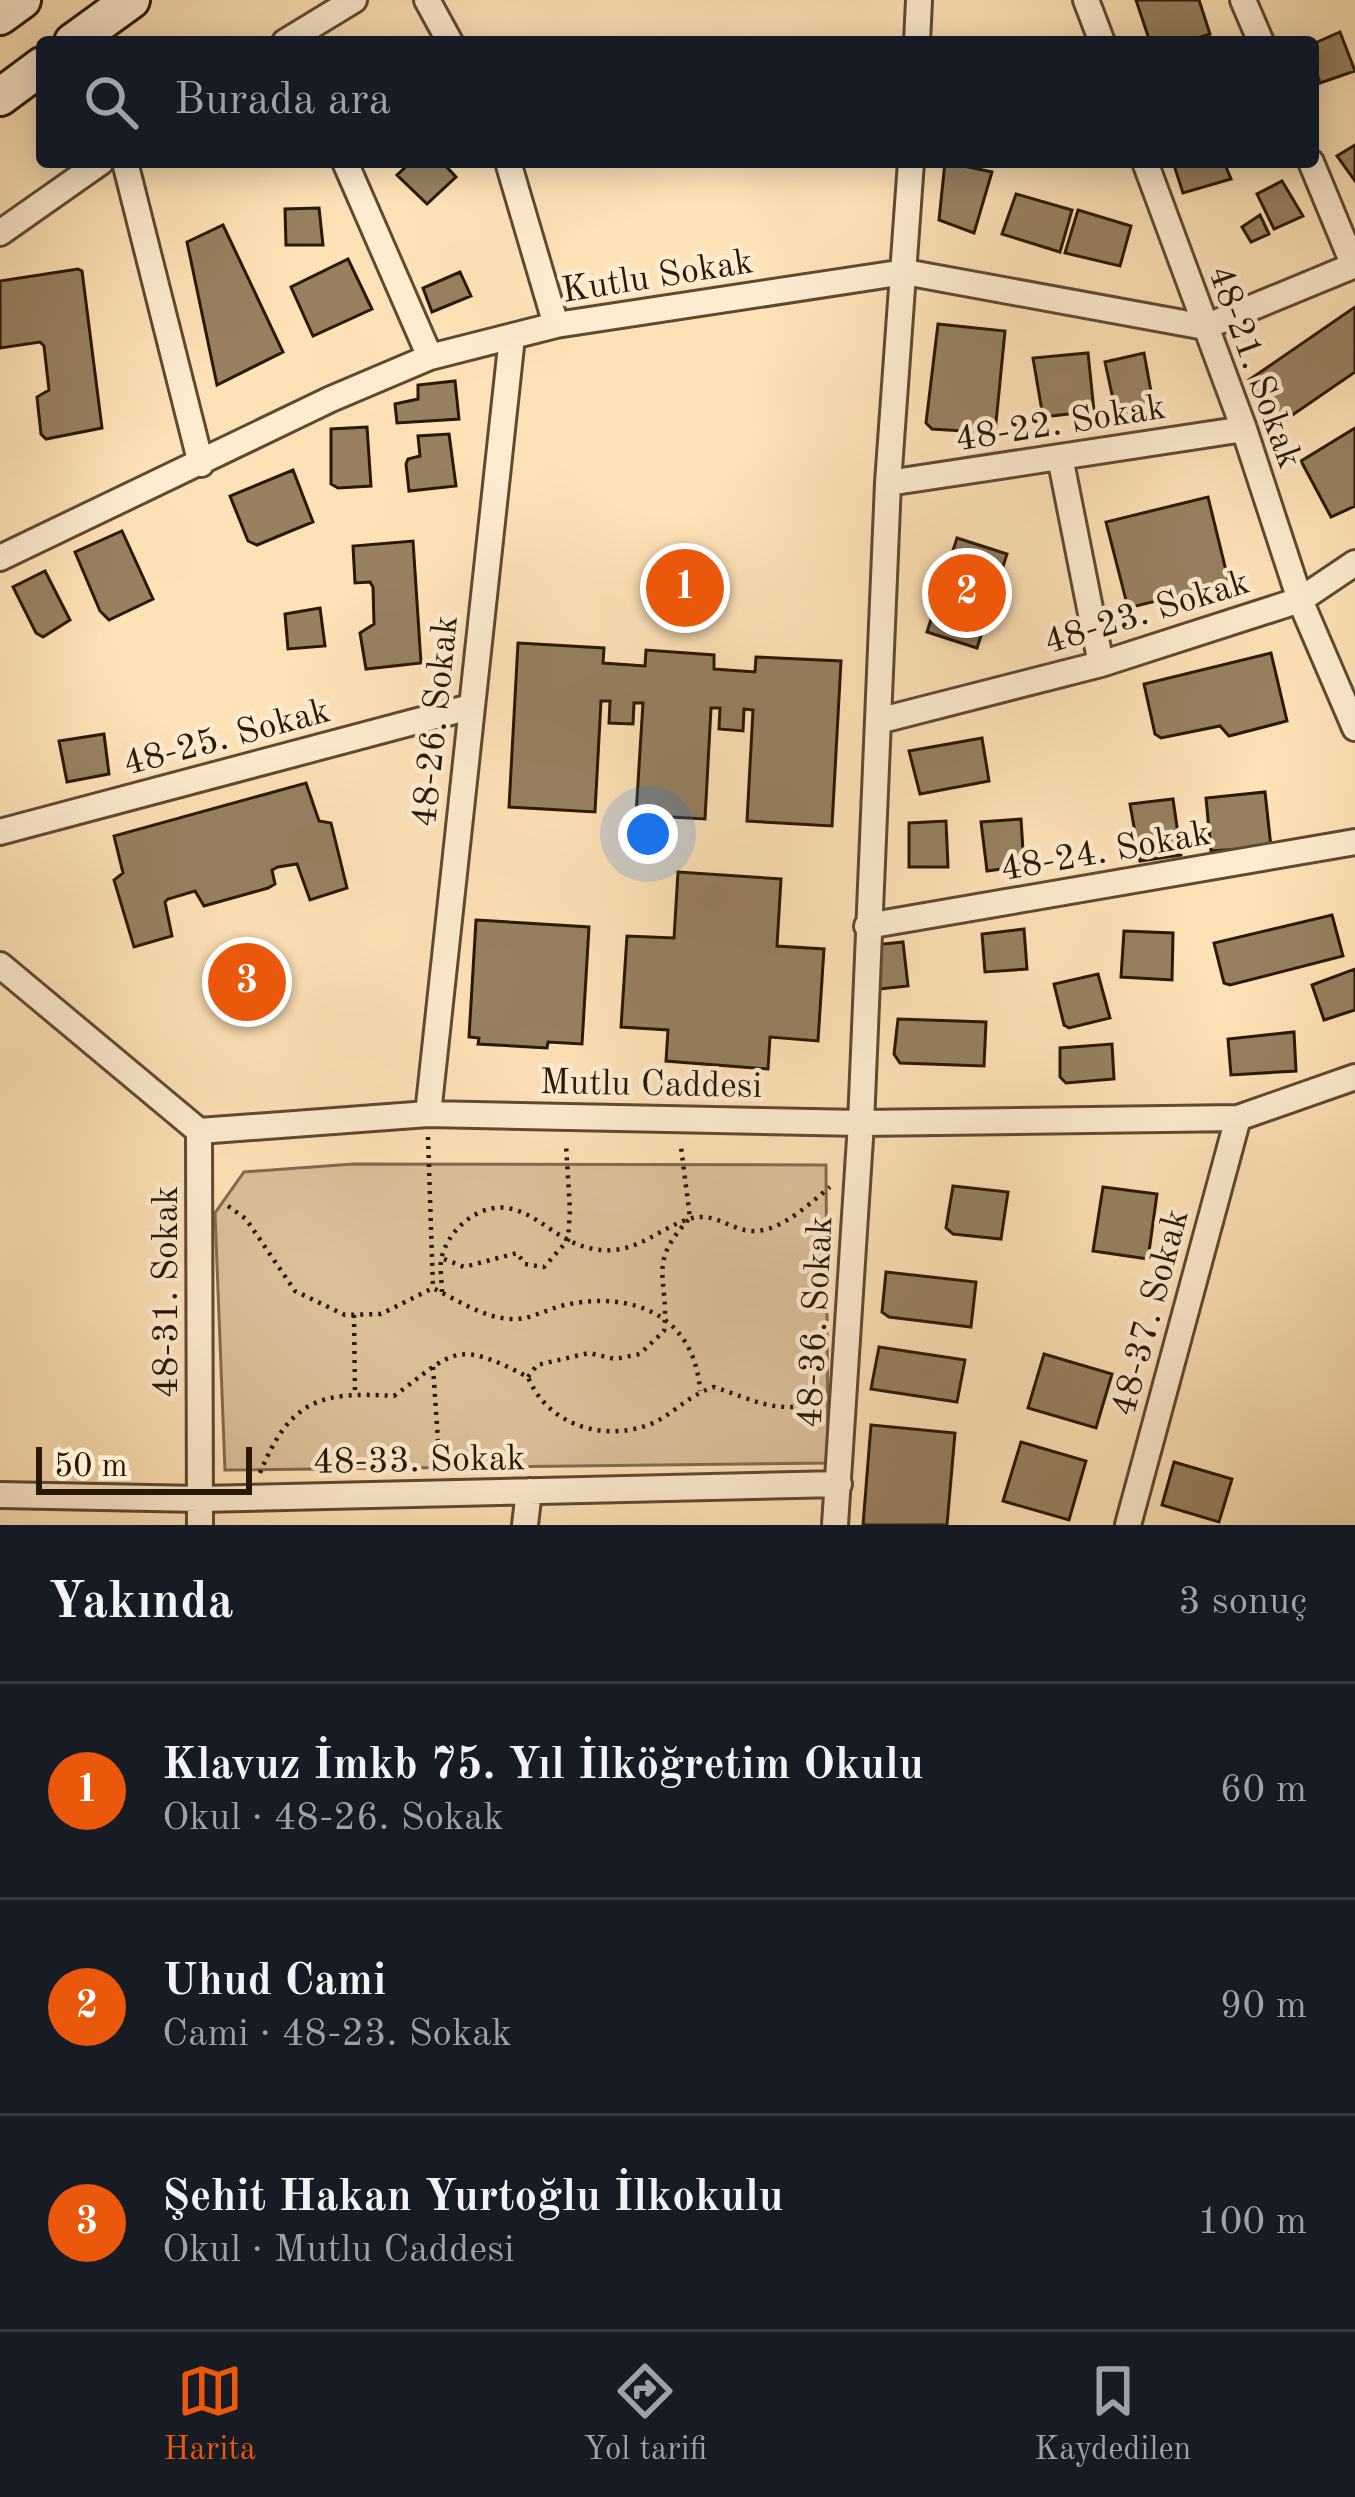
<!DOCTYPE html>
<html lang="tr">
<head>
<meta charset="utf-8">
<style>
  body { margin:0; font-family:"Old Standard TT",serif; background:#20242c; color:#f1f3f6 }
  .scale { position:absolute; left:36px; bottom:30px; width:216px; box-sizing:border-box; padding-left:12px; border:6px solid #281804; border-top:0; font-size:33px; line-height:42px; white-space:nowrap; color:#281804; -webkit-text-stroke:9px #feecd0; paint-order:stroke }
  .you { position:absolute; left:648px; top:834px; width:42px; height:42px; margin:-30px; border:9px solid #fff; border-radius:50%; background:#1a73e8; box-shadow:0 0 0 18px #1a73e833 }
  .badge { display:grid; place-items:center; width:78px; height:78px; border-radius:50%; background:#ea580c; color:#fff; font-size:39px; font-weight:700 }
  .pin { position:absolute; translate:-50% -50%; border:6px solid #fff; box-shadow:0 3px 12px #0006 }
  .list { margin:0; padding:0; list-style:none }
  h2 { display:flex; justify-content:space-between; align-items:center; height:156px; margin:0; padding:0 48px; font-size:51px }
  h2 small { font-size:39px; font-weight:400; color:#9ea1a6 }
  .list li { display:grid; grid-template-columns:78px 1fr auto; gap:36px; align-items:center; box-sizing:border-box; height:216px; padding:0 48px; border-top:3px solid #363941 }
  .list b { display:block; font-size:45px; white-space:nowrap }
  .list p { margin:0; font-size:39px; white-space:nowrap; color:#9ea1a6 }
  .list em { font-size:39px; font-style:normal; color:#9ea1a6 }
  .icon { flex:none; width:66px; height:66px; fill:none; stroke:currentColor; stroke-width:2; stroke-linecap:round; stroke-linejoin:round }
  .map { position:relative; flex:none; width:1355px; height:1525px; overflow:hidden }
  .search { position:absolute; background:#171b24; box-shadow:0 6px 30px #0003; left:36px; right:36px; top:36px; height:132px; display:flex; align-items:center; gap:30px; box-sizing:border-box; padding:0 42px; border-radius:12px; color:#9ea1a6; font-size:45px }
  .sheet { height:804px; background:#171b24 }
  nav { display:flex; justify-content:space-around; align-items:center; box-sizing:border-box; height:168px; border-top:3px solid #363941; background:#171b24; font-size:33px; color:#9ea1a6 }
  nav a { display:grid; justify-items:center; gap:6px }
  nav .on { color:#ea580c }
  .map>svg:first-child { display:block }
</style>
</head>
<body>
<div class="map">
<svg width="1355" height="1525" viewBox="0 0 1355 1525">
  <rect width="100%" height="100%" fill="#fee2b7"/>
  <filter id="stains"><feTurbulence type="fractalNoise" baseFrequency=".00167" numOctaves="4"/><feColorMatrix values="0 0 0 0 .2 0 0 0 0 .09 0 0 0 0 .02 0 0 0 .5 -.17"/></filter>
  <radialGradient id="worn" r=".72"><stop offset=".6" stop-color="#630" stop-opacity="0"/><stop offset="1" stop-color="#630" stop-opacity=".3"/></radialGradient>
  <path fill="#dac099" stroke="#816c4e" stroke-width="3" d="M 353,1164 L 826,1165 L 828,1463 L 225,1470 L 215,1213 L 244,1172 Z"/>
  <path fill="#978161" stroke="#281804" stroke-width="3" d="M 1136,0 L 1199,0 L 1210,34 L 1186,42 L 1150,42 Z
    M 1340,32 L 1355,71 L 1320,83 L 1313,63 L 1313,44 Z
    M 1355,145 L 1355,181 L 1337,156 Z
    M 411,162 L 442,162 L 456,177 L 427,204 L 397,175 Z
    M 945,162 L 992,172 L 974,233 L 939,220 Z
    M 1173,162 L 1224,162 L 1231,179 L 1183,193 Z
    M 1282,181 L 1303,216 L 1274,229 L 1257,194 Z
    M 1016,194 L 1072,210 L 1060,252 L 1002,234 Z
    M 319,208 L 323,245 L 286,245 L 285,209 Z
    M 1078,210 L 1131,226 L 1120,266 L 1065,253 Z
    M 1260,215 L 1269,234 L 1251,242 L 1242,227 Z
    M 223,225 L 283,352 L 217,385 L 187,242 Z
    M 348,259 L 372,309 L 313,336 L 291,287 Z
    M 78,269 L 82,271 L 102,428 L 46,439 L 41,434 L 37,397 L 49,390 L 44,346 L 40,342 L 0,348 L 0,281 Z
    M 460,272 L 471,296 L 432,312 L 423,288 Z
    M 1355,307 L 1355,372 L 1278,425 L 1249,380 Z
    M 938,324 L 1005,331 L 995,433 L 932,429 L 926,423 Z
    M 1088,353 L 1094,411 L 1043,417 L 1033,358 Z
    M 1144,353 L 1154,408 L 1116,413 L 1105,362 Z
    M 455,381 L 459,419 L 397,423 L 395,404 L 418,399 L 418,385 Z
    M 367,427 L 371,486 L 338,488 L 331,484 L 331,429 Z
    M 1355,428 L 1355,506 L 1331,517 L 1301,461 Z
    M 449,434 L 456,486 L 409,491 L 406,464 L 408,459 L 420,456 L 418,436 Z
    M 293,470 L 313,522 L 257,545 L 248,541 L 230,496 Z
    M 1208,497 L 1229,583 L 1128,608 L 1106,522 Z
    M 122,531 L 153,599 L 109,620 L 100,611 L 75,552 Z
    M 957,538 L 1007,554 L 977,648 L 927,632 Z
    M 413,541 L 421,663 L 366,669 L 360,633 L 374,624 L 373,587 L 370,582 L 355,583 L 353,546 Z
    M 45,571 L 70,620 L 43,637 L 36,633 L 13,587 Z
    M 320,608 L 325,646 L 288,649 L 285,614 Z
    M 518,643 L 604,648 L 603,663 L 645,666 L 646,650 L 714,655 L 714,669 L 755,672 L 756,657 L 841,661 L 832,826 L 747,821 L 753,710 L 744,709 L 743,731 L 719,729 L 720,708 L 711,708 L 705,819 L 636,815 L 643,703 L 634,703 L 633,724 L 609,723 L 610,701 L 601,701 L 595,812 L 509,807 Z
    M 1271,653 L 1287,721 L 1229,736 L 1220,726 L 1161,738 L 1155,734 L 1144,684 Z
    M 104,734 L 109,774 L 67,782 L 59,741 Z
    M 982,738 L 989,781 L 920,794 L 909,751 Z
    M 306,783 L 319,821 L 331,823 L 347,888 L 310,900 L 297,864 L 278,867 L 272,870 L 275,884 L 268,888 L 204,906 L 195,891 L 168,899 L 165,902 L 172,936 L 134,947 L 114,880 L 123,873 L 114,836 Z
    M 1265,792 L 1271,847 L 1211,851 L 1206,798 Z
    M 1173,799 L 1181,855 L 1140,861 L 1130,804 Z
    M 1021,819 L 1024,866 L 987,871 L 981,822 Z
    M 946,821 L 948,867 L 909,867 L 909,823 Z
    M 678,872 L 781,879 L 777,946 L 824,949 L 818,1041 L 770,1037 L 768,1069 L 666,1061 L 668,1030 L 621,1027 L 627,936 L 674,938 Z
    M 1332,915 L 1343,956 L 1230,985 L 1224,983 L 1214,943 Z
    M 476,920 L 589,927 L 582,1044 L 548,1042 L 547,1048 L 478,1044 L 479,1038 L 469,1037 Z
    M 1024,929 L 1027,969 L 985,972 L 982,934 Z
    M 1124,931 L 1173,933 L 1172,980 L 1121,977 Z
    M 903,942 L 908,986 L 869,990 L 864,946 Z
    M 1355,969 L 1355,1010 L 1324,1020 L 1312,985 Z
    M 1098,974 L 1110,1018 L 1069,1028 L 1064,1025 L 1054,984 Z
    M 898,1019 L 986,1022 L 984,1066 L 900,1063 L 894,1054 Z
    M 1294,1032 L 1296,1071 L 1231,1075 L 1228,1039 Z
    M 1112,1044 L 1114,1079 L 1066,1083 L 1060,1077 L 1060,1048 Z
    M 953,1186 L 1008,1192 L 1001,1239 L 953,1234 L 946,1228 Z
    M 1103,1187 L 1157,1194 L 1148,1259 L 1093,1251 Z
    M 886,1272 L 976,1282 L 971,1327 L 889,1317 L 882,1312 Z
    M 879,1347 L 965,1360 L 957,1402 L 871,1389 Z
    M 1044,1354 L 1112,1374 L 1096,1428 L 1028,1408 Z
    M 871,1425 L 955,1433 L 947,1525 L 863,1525 Z
    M 1021,1442 L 1086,1461 L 1069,1520 L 1003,1501 Z
    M 1174,1462 L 1232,1479 L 1219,1522 L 1162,1505 Z"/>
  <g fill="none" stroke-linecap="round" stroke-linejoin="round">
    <g stroke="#5e4a31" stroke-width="30">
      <path id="street" d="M 427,0 L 450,42
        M 1086,0 L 1102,42
        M 1243,0 L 1261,42
        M 285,42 L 354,0
        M 917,42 L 919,0
        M 125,162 L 201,464
        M 345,162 L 430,357
        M 508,162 L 556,325
        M 1145,162 L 1244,429 L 1300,600 L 1355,728
        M 1311,162 L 1354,266
        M 0,233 L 101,162
        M 1060,457 L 1101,664
        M 888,483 L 1244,429
        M 0,558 L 331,399 L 430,357 L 556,325 L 905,272 L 1205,327 L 1355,265
        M 878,721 L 1101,664 L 1300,600 L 1355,563
        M 0,832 L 470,707
        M 867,926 L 1355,842
        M 0,965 L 199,1131 L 428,1114 L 861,1123 L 1238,1118 L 1355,1077
        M 428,1114 L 512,337
        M 199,1131 L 200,1525
        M 0,1495 L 200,1499 L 839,1484
        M 525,1525 L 529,1491
        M 835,1525 L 861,1123 L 888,483 L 911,162
        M 1128,1525 L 1238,1118"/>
    </g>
    <g stroke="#281804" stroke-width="42">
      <path id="secondary" d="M 0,16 L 22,0
        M 73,42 L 131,0
        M 0,97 L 42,66"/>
    </g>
    <path stroke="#281804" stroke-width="4.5" stroke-dasharray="3 6" stroke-linecap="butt" d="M 428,1137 L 433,1288
      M 228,1206 L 246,1219 L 295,1291 L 345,1315 L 381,1314 L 433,1288 C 457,1300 484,1318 511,1319 C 531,1320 546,1309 565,1305 C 633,1290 695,1316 700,1391
      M 444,1259 L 464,1267 L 517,1253 L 525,1264 L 544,1267 L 568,1240 L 570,1210 L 566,1145
      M 442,1292 C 442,1281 439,1266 442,1256 C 450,1227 482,1201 512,1209 C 546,1217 565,1253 613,1250 C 642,1248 663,1227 689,1219 C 714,1211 728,1229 751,1231 C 780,1233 810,1203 830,1187
      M 354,1315 L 355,1393
      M 433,1367 L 440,1470
      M 528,1377 L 537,1365 L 589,1353 L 615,1359 L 640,1354 L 664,1331 C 670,1276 645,1266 690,1218 L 681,1147
      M 260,1473 C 290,1400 320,1391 394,1396 C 455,1351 455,1339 528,1377 C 547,1424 601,1442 648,1425 C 671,1417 686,1396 714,1387 C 754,1400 772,1413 816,1404"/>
    <use href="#street" stroke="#feecd0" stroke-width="24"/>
    <use href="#secondary" stroke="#feecd0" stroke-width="36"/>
  </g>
  <g text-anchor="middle" stroke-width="9" stroke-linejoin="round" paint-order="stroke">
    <g font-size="36" fill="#281804" stroke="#feecd0">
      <text transform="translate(657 274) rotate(-9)" y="13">Kutlu Sokak</text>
      <text transform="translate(1257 366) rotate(70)" y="13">48-21. Sokak</text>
      <text transform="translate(1060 421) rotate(-9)" y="13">48-22. Sokak</text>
      <text transform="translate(1146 610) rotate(-17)" y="13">48-23. Sokak</text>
      <text transform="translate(433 721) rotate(-84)" y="13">48-26. Sokak</text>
      <text transform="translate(226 735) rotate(-15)" y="13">48-25. Sokak</text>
      <text transform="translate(1105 849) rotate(-10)" y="13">48-24. Sokak</text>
      <text transform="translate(651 1082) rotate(1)" y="13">Mutlu Caddesi</text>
      <text transform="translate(164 1292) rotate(-90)" y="13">48-31. Sokak</text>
      <text transform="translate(1148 1312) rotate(-75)" y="13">48-37. Sokak</text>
      <text transform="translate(813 1322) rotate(-87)" y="13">48-36. Sokak</text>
      <text transform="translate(419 1458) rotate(-1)" y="13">48-33. Sokak</text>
    </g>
  </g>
  <rect width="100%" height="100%" filter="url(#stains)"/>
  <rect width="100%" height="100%" fill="url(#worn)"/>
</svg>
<div class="scale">50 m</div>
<div class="you"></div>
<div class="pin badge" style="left:685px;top:588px">1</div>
<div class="pin badge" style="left:967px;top:593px">2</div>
<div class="pin badge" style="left:247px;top:982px">3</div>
<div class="search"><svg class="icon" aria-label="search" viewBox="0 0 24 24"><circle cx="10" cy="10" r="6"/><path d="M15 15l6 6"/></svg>Burada ara</div>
</div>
<section class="sheet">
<h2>Yakında<small>3 sonuç</small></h2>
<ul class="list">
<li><span class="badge">1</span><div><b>Klavuz İmkb 75. Yıl İlköğretim Okulu</b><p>Okul · 48-26. Sokak</p></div><em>60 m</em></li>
<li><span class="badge">2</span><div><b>Uhud Cami</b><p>Cami · 48-23. Sokak</p></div><em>90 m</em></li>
<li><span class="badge">3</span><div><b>Şehit Hakan Yurtoğlu İlkokulu</b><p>Okul · Mutlu Caddesi</p></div><em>100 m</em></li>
</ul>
</section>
<nav>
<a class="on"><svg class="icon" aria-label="map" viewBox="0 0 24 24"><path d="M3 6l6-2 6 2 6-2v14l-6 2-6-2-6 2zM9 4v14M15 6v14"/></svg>Harita</a>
<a><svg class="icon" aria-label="directions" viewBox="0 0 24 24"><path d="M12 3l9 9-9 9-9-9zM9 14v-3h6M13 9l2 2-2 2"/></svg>Yol tarifi</a>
<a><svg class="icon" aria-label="saved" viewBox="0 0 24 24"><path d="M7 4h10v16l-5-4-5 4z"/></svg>Kaydedilen</a>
</nav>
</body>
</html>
